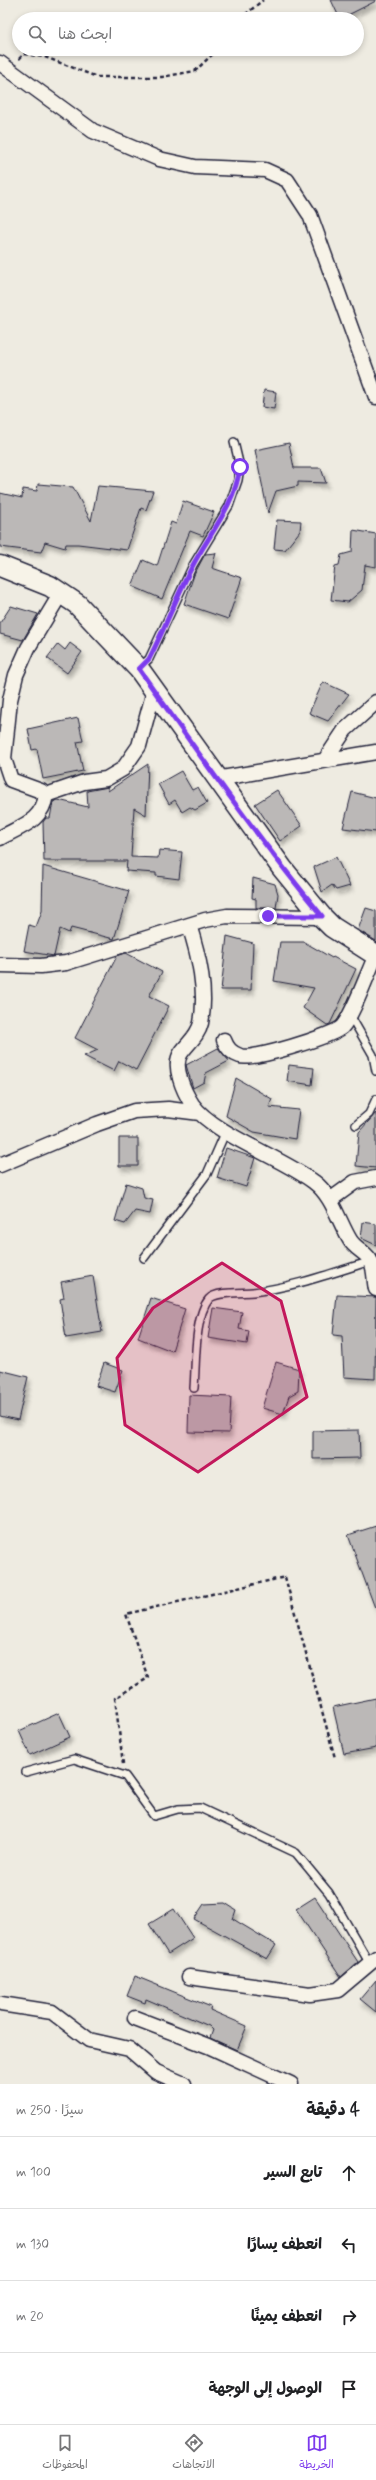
<!DOCTYPE html>
<html lang="ar">
<head>
<meta charset="utf-8">
<style>
  body { margin:0; font-family:Mynerve,"Playpen Sans Arabic",sans-serif; background:#f6f6f6; color:#202124; direction:rtl }
  .stop { position:absolute; width:12px; height:12px; margin:-9px; border:3px solid #7c3aed; border-radius:50%; background:#fff }
  .stop.end { background:#7c3aed; border-color:#fff; box-shadow:0 1px 4px #0008 }
  .list { margin:0; padding:0; list-style:none }
  h2 { display:flex; justify-content:space-between; align-items:center; height:52px; margin:0; padding:0 16px; font-size:17px }
  h2 small { font-size:13px; font-weight:400; color:#757577 }
  .list li { display:grid; grid-template-columns:26px 1fr auto; gap:12px; align-items:center; box-sizing:border-box; height:72px; padding:0 16px; border-top:1px solid #e0e0e0 }
  .list b { display:block; font-size:15px; white-space:nowrap }
  .list em { font-size:13px; font-style:normal; color:#757577 }
  .icon { flex:none; width:22px; height:22px; fill:none; stroke:currentColor; stroke-width:2; stroke-linecap:round; stroke-linejoin:round }
  .map { position:relative; flex:none; width:376px; height:2084px; overflow:hidden; direction:ltr }
  .search { position:absolute; background:#fff; box-shadow:0 2px 6px #0003; left:12px; right:12px; top:12px; height:44px; display:flex; align-items:center; gap:10px; box-sizing:border-box; padding:0 14px; border-radius:22px; color:#757577; font-size:15px }
  .sheet { height:340px; background:#fff }
  nav { display:flex; justify-content:space-around; align-items:center; box-sizing:border-box; height:56px; border-top:1px solid #e0e0e0; background:#fff; font-size:11px; color:#757577 }
  nav a { display:grid; justify-items:center; gap:2px }
  nav .on { color:#7c3aed }
  .map>svg:first-child { display:block }
</style>
</head>
<body>
<div class="map">
<svg width="376" height="2084" viewBox="0 0 376 2084">
  <defs>
    <filter id="shadow"><feDropShadow dx="2.5" dy="4.5" stdDeviation="2" flood-color="#0004"/></filter>
  </defs>
  <rect width="100%" height="100%" fill="#eeebe1"/>
  <filter id="ink" filterUnits="userSpaceOnUse"><feTurbulence type="fractalNoise" baseFrequency=".025" numOctaves="2"/><feDisplacementMap in="SourceGraphic" scale="8" xChannelSelector="R" yChannelSelector="G"/><feConvolveMatrix kernelMatrix="1 2 1 2 8 2 1 2 1" color-interpolation-filters="sRGB"/></filter>
  <g filter="url(#ink)">
    <path fill="#bbb8b7" stroke="#22223b" filter="url(#shadow)" d="M 331,0 L 376,0 L 376,1 L 340,19 Z
      M 264,390 L 276,392 L 274,409 L 262,407 Z
      M 289,443 L 294,468 L 321,468 L 326,483 L 298,482 L 298,486 L 276,491 L 268,513 L 255,450 Z
      M 38,484 L 73,487 L 91,521 L 98,486 L 153,491 L 146,510 L 141,508 L 127,550 L 78,544 L 66,544 L 65,548 L 45,542 L 41,552 L 0,547 L 0,493 L 22,498 L 23,489 L 37,491 Z
      M 183,501 L 214,512 L 203,536 L 190,531 L 162,599 L 132,586 L 143,560 L 157,566 L 171,522 L 176,524 Z
      M 277,520 L 301,521 L 300,531 L 285,550 L 274,549 Z
      M 353,530 L 376,534 L 376,567 L 365,565 L 362,590 L 348,602 L 331,600 L 335,566 L 339,565 L 341,555 L 352,552 Z
      M 216,553 L 212,568 L 242,578 L 228,619 L 184,604 L 194,575 L 205,554 Z
      M 11,606 L 38,614 L 23,640 L 0,634 L 0,623 Z
      M 70,643 L 82,652 L 67,673 L 47,658 L 58,644 L 65,650 Z
      M 323,682 L 349,694 L 328,721 L 309,713 Z
      M 78,718 L 83,741 L 77,742 L 83,771 L 43,779 L 37,749 L 32,750 L 28,729 Z
      M 148,764 L 146,815 L 134,808 L 131,857 L 158,858 L 159,850 L 182,852 L 179,879 L 156,876 L 156,873 L 126,871 L 127,861 L 44,861 L 43,822 L 46,818 L 50,818 L 53,802 L 58,800 L 88,807 L 87,791 L 108,787 L 108,791 Z
      M 181,771 L 192,790 L 198,787 L 207,803 L 195,810 L 190,807 L 182,812 L 175,800 L 169,804 L 158,784 Z
      M 277,790 L 302,826 L 280,841 L 255,804 Z
      M 352,792 L 376,798 L 376,832 L 343,828 Z
      M 336,857 L 350,886 L 336,890 L 332,885 L 322,892 L 314,867 Z
      M 43,866 L 129,891 L 114,939 L 71,928 L 69,933 L 60,929 L 54,956 L 24,951 L 29,925 L 36,927 L 42,911 Z
      M 253,878 L 275,884 L 278,894 L 276,908 L 256,908 L 256,899 L 252,898 Z
      M 366,908 L 376,911 L 376,941 L 358,930 Z
      M 227,936 L 253,943 L 251,990 L 221,990 Z
      M 280,942 L 304,942 L 332,958 L 333,957 L 356,969 L 330,1024 L 327,1025 L 303,1008 L 314,988 L 274,981 Z
      M 126,953 L 162,972 L 149,996 L 169,1006 L 136,1070 L 119,1061 L 114,1071 L 84,1056 L 98,1050 L 75,1038 L 117,956 Z
      M 218,1048 L 229,1061 L 206,1073 L 204,1082 L 193,1088 L 186,1065 Z
      M 289,1065 L 314,1068 L 312,1085 L 287,1081 Z
      M 236,1078 L 272,1099 L 269,1107 L 299,1110 L 295,1139 L 254,1132 L 226,1116 Z
      M 376,1113 L 376,1168 L 356,1166 L 359,1132 Z
      M 119,1138 L 138,1138 L 138,1166 L 119,1166 Z
      M 226,1148 L 255,1158 L 246,1187 L 217,1178 Z
      M 126,1183 L 142,1188 L 144,1198 L 153,1200 L 150,1214 L 135,1211 L 125,1224 L 115,1221 Z
      M 363,1222 L 376,1224 L 376,1245 L 361,1238 Z
      M 93,1276 L 102,1332 L 66,1338 L 60,1299 L 64,1298 L 61,1282 Z
      M 337,1295 L 376,1297 L 375,1379 L 344,1377 L 342,1336 L 333,1335 Z
      M 151,1298 L 185,1309 L 172,1351 L 138,1338 Z
      M 213,1308 L 242,1312 L 239,1329 L 249,1331 L 247,1344 L 208,1338 Z
      M 276,1362 L 299,1369 L 298,1391 L 289,1396 L 283,1414 L 262,1408 Z
      M 104,1363 L 123,1370 L 115,1392 L 96,1386 Z
      M 0,1370 L 28,1377 L 18,1420 L 0,1416 Z
      M 189,1395 L 231,1397 L 229,1433 L 188,1432 Z
      M 359,1430 L 360,1458 L 313,1459 L 313,1431 Z
      M 376,1526 L 376,1607 L 375,1608 L 348,1535 Z
      M 376,1698 L 376,1748 L 344,1754 L 333,1707 Z
      M 59,1713 L 70,1737 L 30,1755 L 19,1731 Z
      M 315,1897 L 358,1962 L 341,1977 L 296,1909 Z
      M 225,1903 L 236,1910 L 233,1919 L 276,1945 L 267,1959 L 194,1919 L 204,1904 Z
      M 174,1909 L 193,1938 L 168,1954 L 149,1924 Z
      M 135,1976 L 211,2007 L 210,2010 L 247,2026 L 237,2050 L 210,2038 L 213,2030 L 209,2026 L 146,1999 L 145,2003 L 127,1996 Z
      M 376,1980 L 376,2012 L 360,1999 Z"/>
    <g fill="none" stroke-linecap="round" stroke-linejoin="round">
      <g stroke="#22223b" stroke-width="10">
        <path id="lane" d="M 140,667 L 149,659 L 193,565 L 229,506 L 238,480 L 240,467 L 234,442
          M 350,1015 L 373,1055 L 376,1071
          M 356,1125 L 369,1114 L 376,1099
          M 144,1258 L 207,1174 L 226,1131
          M 194,1388 C 196,1364 194,1317 209,1299 C 216,1291 243,1293 253,1292 C 294,1287 332,1273 371,1261
          M 26,1772 L 74,1759 L 125,1776 L 154,1816 L 178,1809 L 200,1808 L 296,1853 L 329,1893 L 370,1964"/>
      </g>
      <g stroke="#22223b" stroke-width="17">
        <path id="street" d="M 0,63 L 93,131 L 159,159 L 195,167 L 265,170 L 287,180 L 310,215 L 376,397
          M 325,760 L 345,730 L 376,702
          M 216,779 L 376,752
          M 46,795 L 84,782 L 106,779 L 123,769 L 139,746 L 154,691
          M 0,838 C 21,826 42,822 46,795 L 41,791 L 11,780 L 4,759 L 10,700 L 16,675 L 28,648 L 61,593
          M 189,925 C 199,956 207,990 201,1023 C 198,1036 188,1043 181,1053 C 172,1066 184,1092 192,1104 C 213,1134 283,1158 314,1182 C 332,1195 339,1222 350,1240 C 355,1249 368,1253 371,1262 C 375,1269 374,1281 376,1289
          M 0,965 L 41,966 L 66,963 L 205,920 L 227,916 L 322,917
          M 224,1040 C 227,1048 231,1053 240,1056 C 252,1061 332,1036 342,1027 C 353,1015 368,972 376,955
          M 0,1165 L 97,1124 L 134,1111 L 168,1109 L 200,1113
          M 330,1200 L 355,1182 L 376,1178
          M 189,1977 L 310,1994 L 338,1990 L 376,1958
          M 1,2004 L 52,2012 L 89,2040 L 129,2049 L 156,2072 L 184,2084
          M 135,2018 L 208,2046 L 291,2084"/>
      </g>
      <g stroke="#22223b" stroke-width="23">
        <path id="secondary" d="M 0,566 L 50,586 L 77,604 L 139,669 L 282,868 L 322,917 L 332,927 L 376,955"/>
      </g>
      <path stroke="#22223b" stroke-width="2.5" stroke-dasharray="4 3" stroke-linecap="butt" d="M 240,19 L 263,0
        M 19,59 L 24,54 L 45,57 L 97,77 L 162,77 L 195,71 L 218,49
        M 123,1764 L 115,1698 L 148,1678 L 126,1614 L 285,1577 L 335,1758"/>
      <use href="#lane" stroke="#f7f3e8" stroke-width="7"/>
      <use href="#street" stroke="#f7f3e8" stroke-width="14"/>
      <use href="#secondary" stroke="#f7f3e8" stroke-width="20"/>
    </g>
  </g>
  <g fill="none" stroke-linecap="round" stroke-linejoin="round" filter="url(#ink)">
    <path stroke="#7c3aed" stroke-width="5" d="M 240,467 C 235,505 210,533 193,565 C 177,595 165,628 149,659 L 139,669 C 198,753 257,837 322,916 L 268,916"/>
  </g>
  <path fill="#c2185b" fill-opacity="0.2" stroke="#c2185b" stroke-width="3" stroke-linejoin="round" d="M 222,1263 L 281,1301 L 307,1397 L 198,1472 L 125,1425 L 117,1358 L 153,1308 Z"/>
</svg>
<div class="stop" style="left:240px;top:467px"></div>
<div class="stop end" style="left:268px;top:916px"></div>
<div class="search"><svg class="icon" aria-label="search" viewBox="0 0 24 24"><circle cx="10" cy="10" r="6"/><path d="M15 15l6 6"/></svg>ابحث هنا</div>
</div>
<section class="sheet">
<h2>4 دقيقة<small>سيرًا · 250 m</small></h2>
<ul class="list">
<li><svg class="icon" aria-label="ahead" viewBox="0 0 24 24"><path d="M12 20V5M6 11l6-6 6 6"/></svg><div><b>تابع السير</b></div><em>100 m</em></li>
<li><svg class="icon" aria-label="left" viewBox="0 0 24 24"><path d="M17 20v-9H6M10 6l-5 5 5 5"/></svg><div><b>انعطف يسارًا</b></div><em>130 m</em></li>
<li><svg class="icon" aria-label="right" viewBox="0 0 24 24"><path d="M7 20v-9h11M14 6l5 5-5 5"/></svg><div><b>انعطف يمينًا</b></div><em>20 m</em></li>
<li><svg class="icon" aria-label="arrive" viewBox="0 0 24 24"><path d="M6 21V4h12l-3 4 3 4H6"/></svg><div><b>الوصول إلى الوجهة</b></div></li>
</ul>
</section>
<nav>
<a class="on"><svg class="icon" aria-label="map" viewBox="0 0 24 24"><path d="M3 6l6-2 6 2 6-2v14l-6 2-6-2-6 2zM9 4v14M15 6v14"/></svg>الخريطة</a>
<a><svg class="icon" aria-label="directions" viewBox="0 0 24 24"><path d="M12 3l9 9-9 9-9-9zM9 14v-3h6M13 9l2 2-2 2"/></svg>الاتجاهات</a>
<a><svg class="icon" aria-label="saved" viewBox="0 0 24 24"><path d="M7 4h10v16l-5-4-5 4z"/></svg>المحفوظات</a>
</nav>
</body>
</html>
